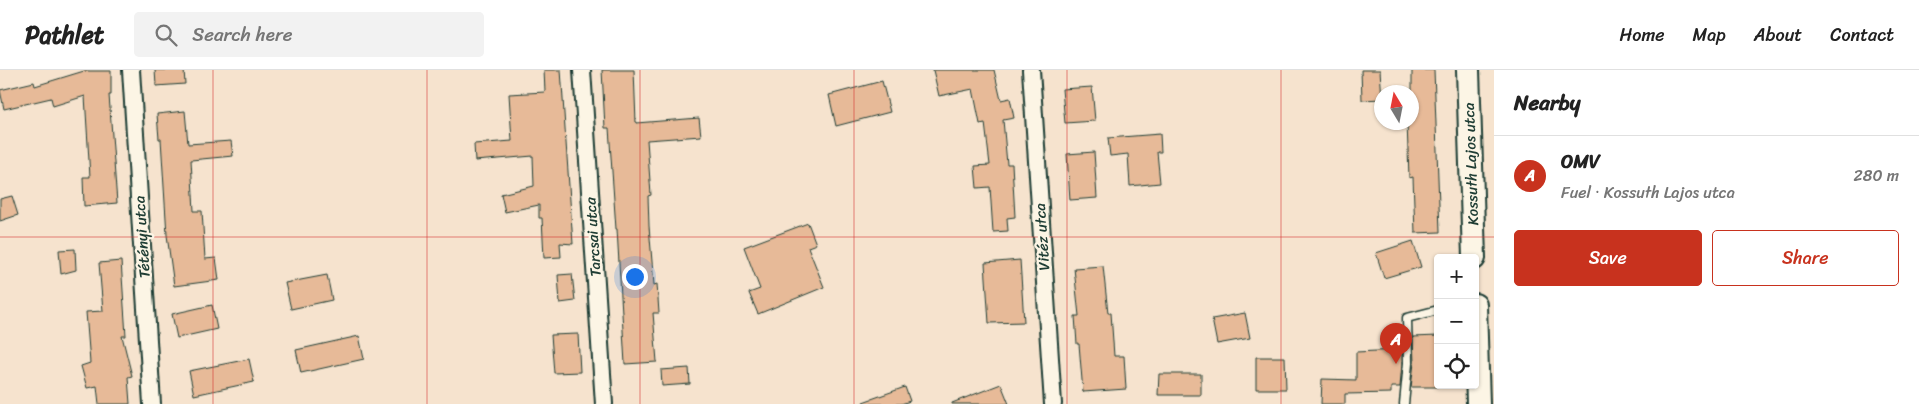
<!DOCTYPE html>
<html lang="en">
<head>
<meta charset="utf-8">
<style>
  body { margin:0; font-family:Sriracha,sans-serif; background:#f2f2f2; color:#222 }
  .controls { position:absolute; right:15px; bottom:15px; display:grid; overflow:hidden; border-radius:5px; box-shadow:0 1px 4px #0004 }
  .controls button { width:45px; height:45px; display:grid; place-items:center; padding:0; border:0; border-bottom:1px solid #e0e0e0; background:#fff; color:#222; font:25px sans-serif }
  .compass { position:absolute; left:1374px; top:15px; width:45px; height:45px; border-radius:50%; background:#fff; box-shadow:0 1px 4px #0004; rotate:350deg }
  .you { position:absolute; left:634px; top:206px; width:18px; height:18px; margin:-12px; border:4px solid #fff; border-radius:50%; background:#1a73e8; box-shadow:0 0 0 8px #1a73e833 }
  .badge { display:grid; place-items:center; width:32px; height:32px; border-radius:50%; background:#c8321e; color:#fff; font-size:16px; font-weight:700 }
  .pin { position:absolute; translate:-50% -41px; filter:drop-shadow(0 1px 2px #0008) }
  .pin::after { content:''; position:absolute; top:26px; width:18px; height:15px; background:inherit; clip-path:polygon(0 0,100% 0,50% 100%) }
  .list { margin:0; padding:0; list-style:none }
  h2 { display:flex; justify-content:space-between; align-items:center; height:65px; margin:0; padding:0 20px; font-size:21px }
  h2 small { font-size:16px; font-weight:400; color:#767676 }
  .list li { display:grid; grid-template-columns:32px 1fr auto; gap:15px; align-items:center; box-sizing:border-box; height:80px; padding:0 20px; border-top:1px solid #e0e0e0 }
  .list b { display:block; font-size:19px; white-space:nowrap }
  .list p { margin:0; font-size:16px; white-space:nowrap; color:#767676 }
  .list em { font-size:16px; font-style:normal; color:#767676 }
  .actions { display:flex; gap:10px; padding:15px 20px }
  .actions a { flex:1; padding:11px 0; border:1px solid #c8321e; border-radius:5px; text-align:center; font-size:18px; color:#c8321e }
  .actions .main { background:#c8321e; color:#fff }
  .icon { flex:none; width:28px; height:28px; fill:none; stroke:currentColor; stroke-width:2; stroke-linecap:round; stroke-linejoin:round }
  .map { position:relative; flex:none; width:1494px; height:334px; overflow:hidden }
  header { display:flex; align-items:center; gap:30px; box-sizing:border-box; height:70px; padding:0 25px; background:#fff; border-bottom:1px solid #e0e0e0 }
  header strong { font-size:24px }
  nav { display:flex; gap:28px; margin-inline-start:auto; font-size:18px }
  .search { width:350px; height:45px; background:#f2f2f2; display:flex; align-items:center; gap:12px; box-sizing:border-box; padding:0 18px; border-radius:5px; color:#767676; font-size:19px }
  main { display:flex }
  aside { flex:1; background:#fff }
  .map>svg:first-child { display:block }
</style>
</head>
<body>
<header>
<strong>Pathlet</strong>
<div class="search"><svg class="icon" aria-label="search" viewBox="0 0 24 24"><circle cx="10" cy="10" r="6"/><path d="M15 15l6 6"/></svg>Search here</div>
<nav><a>Home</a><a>Map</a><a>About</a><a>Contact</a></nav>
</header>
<main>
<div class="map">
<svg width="1494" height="334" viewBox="0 0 1494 334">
  <rect width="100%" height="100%" fill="#f6e3ce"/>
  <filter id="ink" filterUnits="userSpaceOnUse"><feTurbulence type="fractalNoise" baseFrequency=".02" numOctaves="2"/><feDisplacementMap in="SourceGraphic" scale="10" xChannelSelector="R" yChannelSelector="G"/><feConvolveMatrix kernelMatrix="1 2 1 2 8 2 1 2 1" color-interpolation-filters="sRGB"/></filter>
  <g filter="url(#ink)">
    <path fill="#e7ba98" stroke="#1f3d34" d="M 155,0 L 184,0 L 185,14 L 156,16 Z
      M 544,0 L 561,0 L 573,174 L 560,173 L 561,187 L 544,188 L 542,148 L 539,148 L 539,135 L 505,142 L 501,124 L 534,116 L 533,86 L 475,91 L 474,74 L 512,71 L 509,24 L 545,22 Z
      M 602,0 L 634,0 L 636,53 L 699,48 L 701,66 L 647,70 L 651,125 L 648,126 L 649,156 L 654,215 L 657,214 L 659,243 L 653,243 L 657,292 L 625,294 L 617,159 L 616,159 L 609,58 L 605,58 Z
      M 933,0 L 994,0 L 1001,30 L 1010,28 L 1014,48 L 1003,50 L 1007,94 L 1012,94 L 1015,147 L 1007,148 L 1008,161 L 993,162 L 990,117 L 977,118 L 975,96 L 990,95 L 985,53 L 980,54 L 973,19 L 939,26 Z
      M 1361,0 L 1380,0 L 1382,29 L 1362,30 Z
      M 1412,0 L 1434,0 L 1440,162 L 1415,163 L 1413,107 L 1409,108 L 1407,52 L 1412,52 Z
      M 84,1 L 111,1 L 111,25 L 109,25 L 117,133 L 84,136 L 83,107 L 90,107 L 85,26 L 53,36 L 51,28 L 4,39 L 0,20 L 34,12 L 35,16 Z
      M 882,11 L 890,42 L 836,56 L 829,25 Z
      M 1092,17 L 1095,51 L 1065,53 L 1062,19 Z
      M 185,41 L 188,74 L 231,71 L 233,86 L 191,90 L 194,141 L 202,141 L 205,189 L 216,188 L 219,210 L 174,216 L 167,165 L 161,69 L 159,69 L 157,44 Z
      M 1160,64 L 1161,82 L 1157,82 L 1160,113 L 1130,116 L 1128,84 L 1110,86 L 1108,68 Z
      M 1094,82 L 1097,128 L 1070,130 L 1067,84 Z
      M 12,126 L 18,145 L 0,151 L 0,129 Z
      M 808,153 L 816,174 L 808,177 L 824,217 L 758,244 L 749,223 L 760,219 L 744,177 Z
      M 1413,171 L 1421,197 L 1384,208 L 1376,183 Z
      M 75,179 L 76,200 L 61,204 L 59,180 Z
      M 1020,190 L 1024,252 L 989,253 L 985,193 Z
      M 121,191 L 126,266 L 122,266 L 132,306 L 128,307 L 130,334 L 99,334 L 97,316 L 87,318 L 81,296 L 90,293 L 86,242 L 103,241 L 99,193 Z
      M 1103,196 L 1108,243 L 1111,243 L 1114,286 L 1124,286 L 1126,319 L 1083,322 L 1079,274 L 1077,274 L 1075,246 L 1079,246 L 1074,198 Z
      M 572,204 L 575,231 L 560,233 L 558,205 Z
      M 327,205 L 332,230 L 291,239 L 285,213 Z
      M 212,235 L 217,259 L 177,268 L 172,244 Z
      M 1245,243 L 1250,268 L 1217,274 L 1212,249 Z
      M 578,264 L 580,302 L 554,303 L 551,265 Z
      M 359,266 L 364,289 L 301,303 L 296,280 Z
      M 1438,266 L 1438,317 L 1411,317 L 1414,293 L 1413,267 Z
      M 1397,267 L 1402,267 L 1402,293 L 1400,317 L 1391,317 L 1391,323 L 1345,324 L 1345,334 L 1321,334 L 1322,309 L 1356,310 L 1356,282 L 1397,280 Z
      M 1256,287 L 1285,287 L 1286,319 L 1256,319 Z
      M 249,289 L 254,312 L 194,325 L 189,301 Z
      M 689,298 L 690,314 L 662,316 L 661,300 Z
      M 1159,304 L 1201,304 L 1201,325 L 1158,325 Z
      M 1001,314 L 1009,334 L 952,334 L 952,333 Z
      M 905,317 L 910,331 L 901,334 L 863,334 L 863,332 Z"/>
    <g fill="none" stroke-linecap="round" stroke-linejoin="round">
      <g stroke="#1f3d34" stroke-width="11">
        <path id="service" d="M 1404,334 L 1408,293 L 1407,248 L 1438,240"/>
      </g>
      <g stroke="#1f3d34" stroke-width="20">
        <path id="minor" d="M 131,0 L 152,334
          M 582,0 L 604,334
          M 1031,0 L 1053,334"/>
      </g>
      <g stroke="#1f3d34" stroke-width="26">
        <path id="secondary" d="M 1468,0 L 1474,188
          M 1475,235 L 1478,334"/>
      </g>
      <use href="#service" stroke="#fcf5e5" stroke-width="8"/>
      <use href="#minor" stroke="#fcf5e5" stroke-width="16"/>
      <use href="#secondary" stroke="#fcf5e5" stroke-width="22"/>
    </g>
  </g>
  <path fill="none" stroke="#d62828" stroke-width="1" stroke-opacity="0.55" d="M 213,0 L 213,334M 427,0 L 427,334M 640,0 L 640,334M 854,0 L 854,334M 1067,0 L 1067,334M 1281,0 L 1281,334M 0,167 L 1494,167"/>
  <g text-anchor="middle" stroke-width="4.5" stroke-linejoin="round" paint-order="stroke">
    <g font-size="15" fill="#1f3d34" stroke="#fcf5e5">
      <text transform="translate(1471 94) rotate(-92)" y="5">Kossuth Lajos utca</text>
      <text transform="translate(142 167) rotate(-94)" y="5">Tétényi utca</text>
      <text transform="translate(593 167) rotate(-94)" y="5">Tarcsai utca</text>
      <text transform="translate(1042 167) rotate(-94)" y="5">Vitéz utca</text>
    </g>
  </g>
</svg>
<div class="controls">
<button>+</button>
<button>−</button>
<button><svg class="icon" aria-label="locate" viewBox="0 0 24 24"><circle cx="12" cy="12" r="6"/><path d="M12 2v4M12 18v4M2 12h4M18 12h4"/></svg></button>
</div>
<svg class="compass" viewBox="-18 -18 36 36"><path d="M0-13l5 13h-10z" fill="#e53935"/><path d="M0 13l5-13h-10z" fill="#767676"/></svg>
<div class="you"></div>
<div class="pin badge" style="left:1396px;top:294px">A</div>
</div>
<aside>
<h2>Nearby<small></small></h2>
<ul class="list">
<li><span class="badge">A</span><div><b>OMV</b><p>Fuel · Kossuth Lajos utca</p></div><em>280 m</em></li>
</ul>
<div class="actions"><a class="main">Save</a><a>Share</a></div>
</aside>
</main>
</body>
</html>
